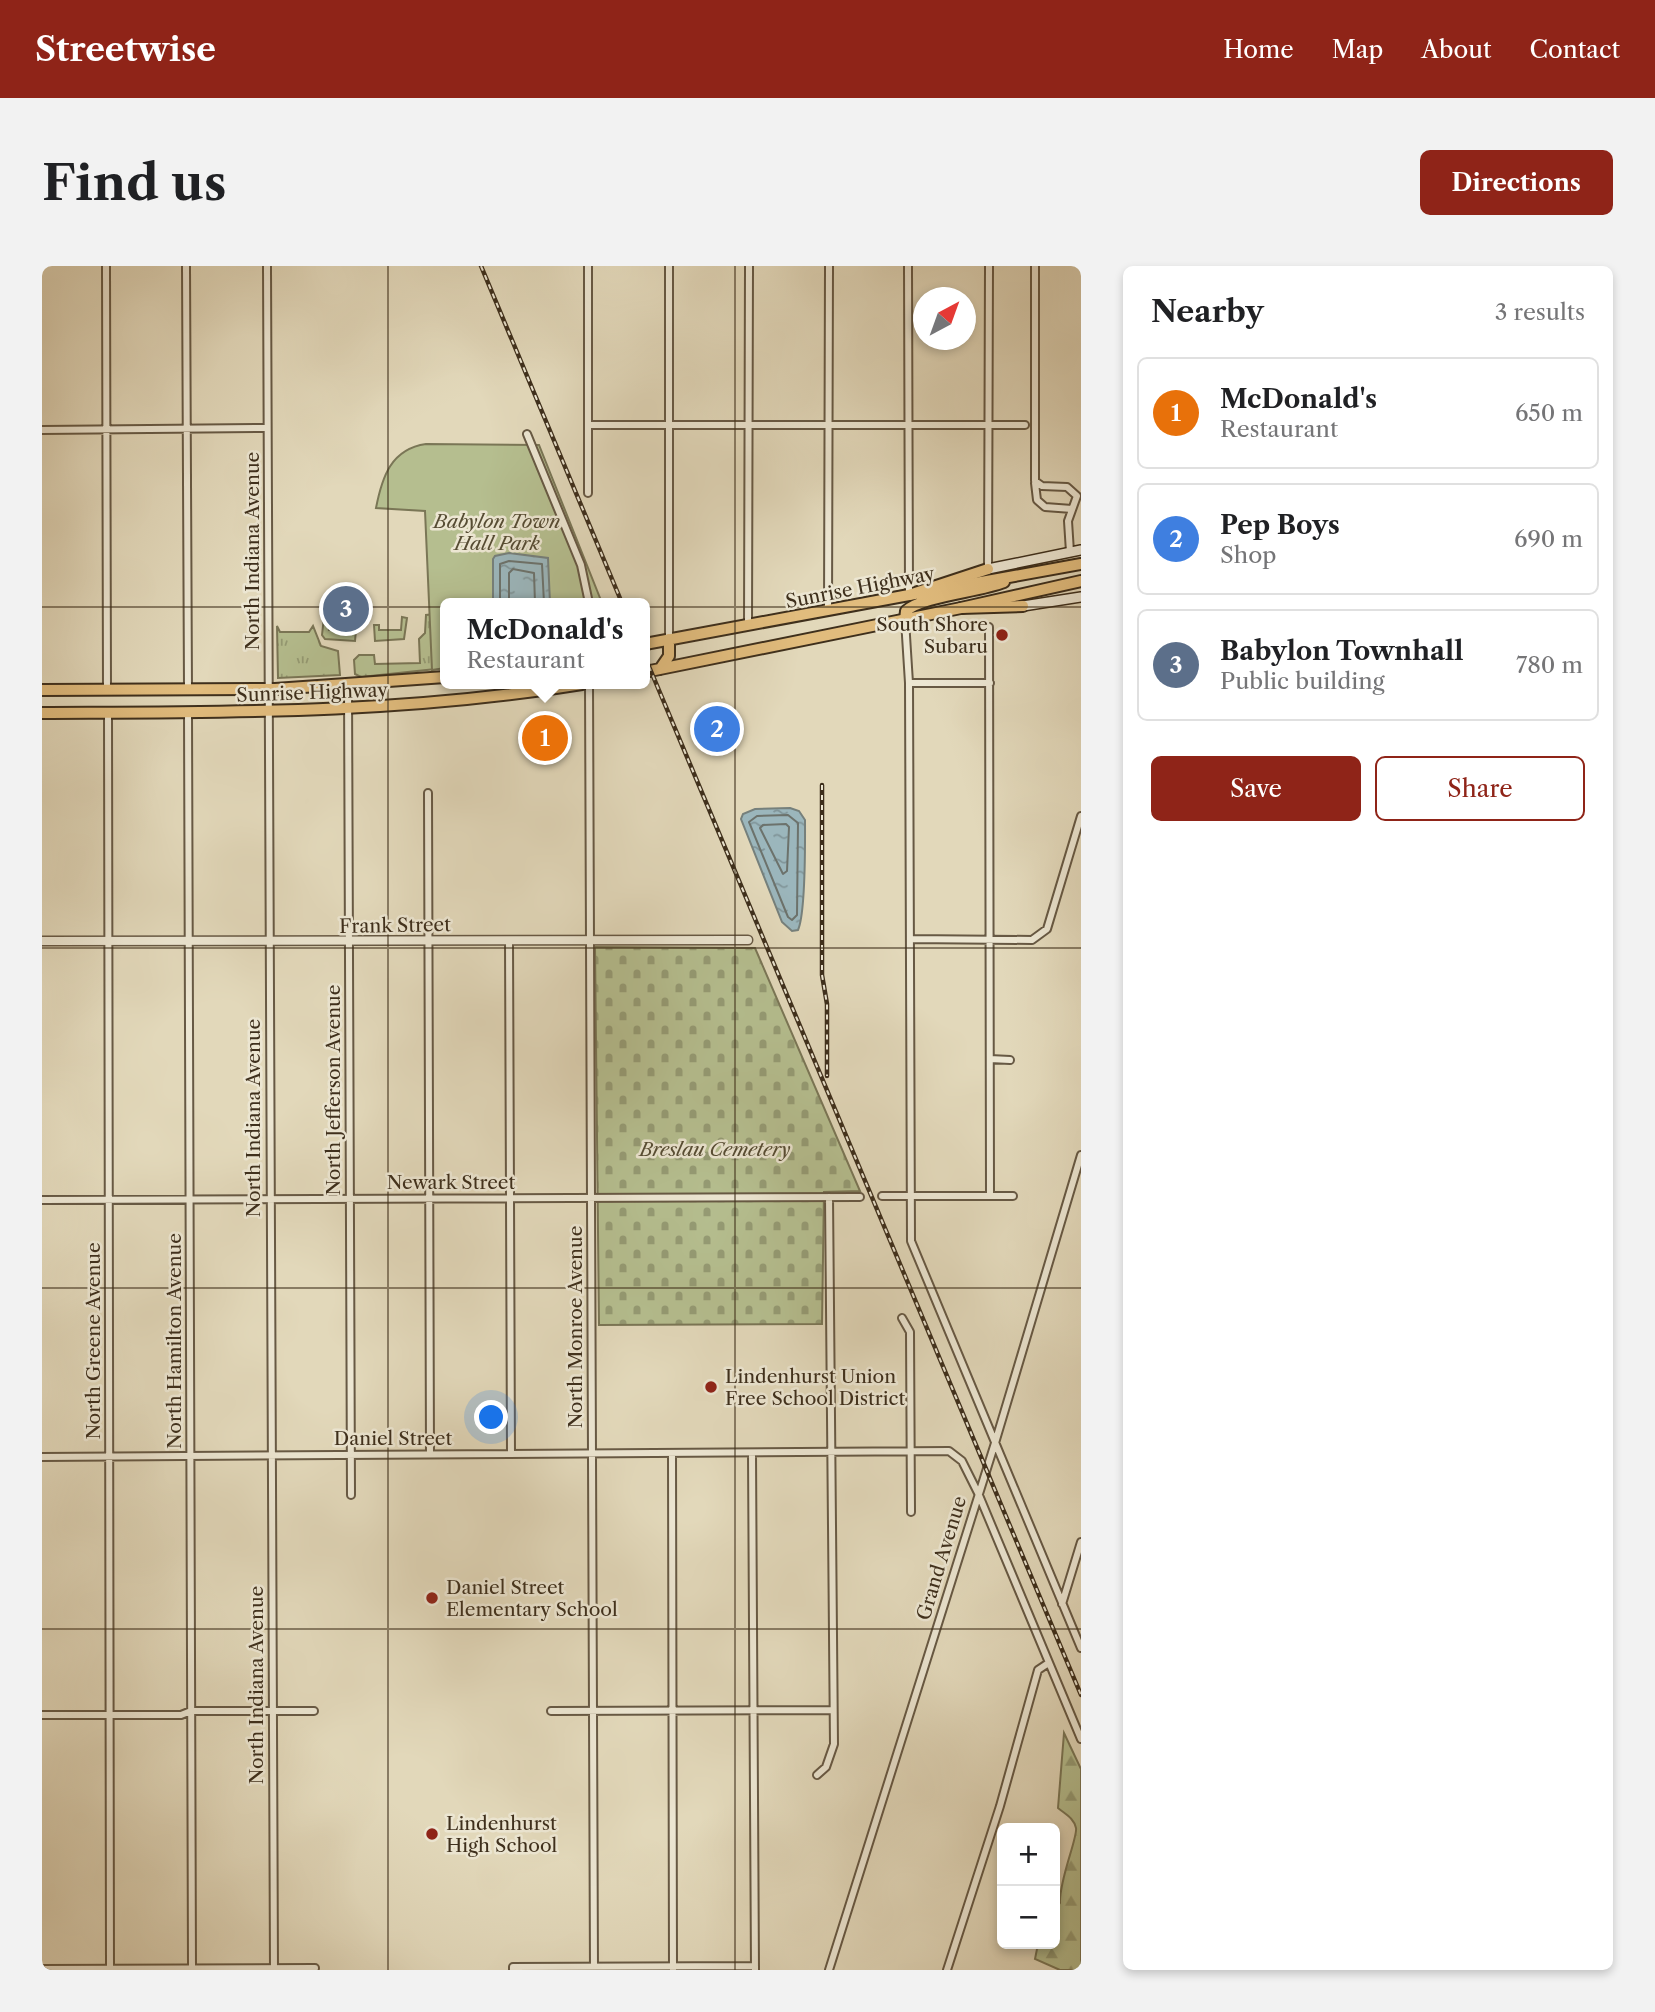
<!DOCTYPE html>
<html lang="en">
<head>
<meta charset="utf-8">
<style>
  body { margin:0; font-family:"Libre Caslon Text",serif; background:#f2f2f2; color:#202124 }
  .controls { position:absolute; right:21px; bottom:21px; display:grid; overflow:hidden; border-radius:10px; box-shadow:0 4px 10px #0003 }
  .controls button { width:63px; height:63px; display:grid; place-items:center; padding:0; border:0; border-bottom:2px solid #e0e0e0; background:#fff; color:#202124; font:35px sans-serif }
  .compass { position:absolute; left:871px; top:21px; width:63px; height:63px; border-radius:50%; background:#fff; box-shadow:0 4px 10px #0003; rotate:41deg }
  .you { position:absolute; left:450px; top:1152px; width:24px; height:24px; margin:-18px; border:5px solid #fff; border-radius:50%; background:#1a73e8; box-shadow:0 0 0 10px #1a73e833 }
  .badge { display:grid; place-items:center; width:46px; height:46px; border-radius:50%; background:#8f2418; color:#fff; font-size:23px; font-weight:700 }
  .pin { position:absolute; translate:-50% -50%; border:4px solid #fff; box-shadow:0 2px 7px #0006 }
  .popup { position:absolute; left:398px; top:332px; width:210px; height:91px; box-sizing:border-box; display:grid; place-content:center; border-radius:10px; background:#fff; filter:drop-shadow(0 2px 5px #0005); font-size:23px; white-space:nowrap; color:#757577 }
  .popup b { font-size:26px; color:#202124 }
  .popup::after { content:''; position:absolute; left:50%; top:100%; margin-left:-14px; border:14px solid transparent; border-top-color:#fff }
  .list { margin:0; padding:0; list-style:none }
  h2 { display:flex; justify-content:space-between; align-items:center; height:91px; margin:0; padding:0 28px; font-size:30px }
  h2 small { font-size:23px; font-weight:400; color:#757577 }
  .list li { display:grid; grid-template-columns:46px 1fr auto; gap:21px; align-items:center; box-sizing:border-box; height:112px; margin:0 14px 14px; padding:0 14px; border:2px solid #e0e0e0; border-radius:10px }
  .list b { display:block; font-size:26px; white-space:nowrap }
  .list p { margin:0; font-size:23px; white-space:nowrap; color:#757577 }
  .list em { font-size:23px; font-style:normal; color:#757577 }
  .actions { display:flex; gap:14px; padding:21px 28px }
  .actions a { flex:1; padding:16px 0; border:2px solid #8f2418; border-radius:10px; text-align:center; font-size:24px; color:#8f2418 }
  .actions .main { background:#8f2418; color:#fff }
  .map { position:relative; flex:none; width:1039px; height:1704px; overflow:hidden; border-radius:10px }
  header { display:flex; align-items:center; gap:42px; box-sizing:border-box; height:98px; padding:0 35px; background:#8f2418; color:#fff }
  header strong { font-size:33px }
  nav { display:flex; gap:38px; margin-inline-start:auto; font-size:24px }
  .intro { display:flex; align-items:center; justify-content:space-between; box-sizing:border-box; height:168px; padding:0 42px }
  h1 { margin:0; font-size:49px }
  .button { padding:18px 32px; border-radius:10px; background:#8f2418; color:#fff; font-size:24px; font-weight:700 }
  main { display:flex; gap:42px; padding:0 42px }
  aside { flex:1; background:#fff; border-radius:10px; box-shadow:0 4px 10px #0003 }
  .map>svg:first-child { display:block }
</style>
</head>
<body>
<header>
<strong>Streetwise</strong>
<nav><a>Home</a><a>Map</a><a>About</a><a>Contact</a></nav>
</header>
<div class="intro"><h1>Find us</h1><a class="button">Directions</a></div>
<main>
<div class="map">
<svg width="1039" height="1704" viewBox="0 0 1039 1704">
  <defs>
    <pattern id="grass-tufts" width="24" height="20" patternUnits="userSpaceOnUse" patternTransform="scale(1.75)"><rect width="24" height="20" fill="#b5be8f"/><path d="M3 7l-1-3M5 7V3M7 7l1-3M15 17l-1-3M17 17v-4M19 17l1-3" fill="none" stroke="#959b74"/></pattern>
    <pattern id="forest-firs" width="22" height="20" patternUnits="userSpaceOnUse" patternTransform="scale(1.75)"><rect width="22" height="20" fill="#b5be8f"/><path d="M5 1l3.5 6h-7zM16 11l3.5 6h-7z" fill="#959b74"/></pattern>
    <pattern id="cemetery-stones" width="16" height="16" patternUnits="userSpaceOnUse" patternTransform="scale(1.75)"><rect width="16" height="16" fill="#b5be8f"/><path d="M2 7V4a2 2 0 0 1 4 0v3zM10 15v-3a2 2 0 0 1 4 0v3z" fill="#959b74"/></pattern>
    <pattern id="water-ripples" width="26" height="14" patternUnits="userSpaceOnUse" patternTransform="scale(1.75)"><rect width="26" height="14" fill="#9bb6bc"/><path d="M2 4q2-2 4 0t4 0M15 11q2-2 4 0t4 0" fill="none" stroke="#809498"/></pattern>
  </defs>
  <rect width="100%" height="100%" fill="#e2d8ba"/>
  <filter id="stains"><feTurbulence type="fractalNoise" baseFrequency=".00286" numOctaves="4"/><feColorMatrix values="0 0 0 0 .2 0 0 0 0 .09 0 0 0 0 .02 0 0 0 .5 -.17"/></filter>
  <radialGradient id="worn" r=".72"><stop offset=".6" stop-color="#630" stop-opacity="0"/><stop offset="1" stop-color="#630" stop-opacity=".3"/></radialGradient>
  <path fill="url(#grass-tufts)" stroke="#7a7656" stroke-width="2" d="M 403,347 L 403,402 L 319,411 L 313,408 L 312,394 L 317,389 L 332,389 L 333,398 L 378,397 L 377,373 L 383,367 L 384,349 Z
    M 282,351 L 286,351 L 287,364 L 314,364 L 313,375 L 283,373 L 280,369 Z
    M 360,351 L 365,352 L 362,373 L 333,375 L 332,359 L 337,359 L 337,364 L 359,364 Z
    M 235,360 L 238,366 L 267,366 L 271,360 L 279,380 L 296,385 L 298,409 L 236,412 Z"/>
  <path fill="url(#forest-firs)" stroke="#7a7656" stroke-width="2" d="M 1022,1467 L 1039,1503 L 1039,1704 L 1018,1704 L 993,1693 L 995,1683 L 1001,1678 L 1013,1678 L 1013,1643 L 1018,1637 C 1017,1614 1036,1571 1034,1562 C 1032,1552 1023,1548 1016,1542 Z"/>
  <path fill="url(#cemetery-stones)" stroke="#7a7656" stroke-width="2" d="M 553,681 L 713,682 L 818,925 L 782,926 L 780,1058 L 557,1059 Z"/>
  <path fill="#b5be8f" stroke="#7a7656" stroke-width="2" d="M 384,178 L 497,179 L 560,337 L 403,337 L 403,402 L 390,404 L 383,245 L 334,242 C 340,211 349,183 384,178 Z"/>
  <path fill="url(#water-ripples)" stroke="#76807c" stroke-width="2" d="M 467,287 L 506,292 L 508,337 L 451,337 L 451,293 L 453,290 Z
    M 748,542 L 757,545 L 763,554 C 763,578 764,646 756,664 L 750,665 L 740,656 L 699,553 L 701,548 L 713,543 Z"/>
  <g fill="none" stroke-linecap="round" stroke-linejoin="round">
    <path stroke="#6c726c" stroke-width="2" d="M 458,337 L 458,298 L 467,295 L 500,298 L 502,337
      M 467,337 L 467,307 L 471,303 L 492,307 L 493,337
      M 746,549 L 756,557 L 755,649 L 750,654 L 746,651 L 707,556 L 715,550 Z
      M 744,558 L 747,561 L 745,605 L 741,608 L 718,562 L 721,559 Z"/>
    <g stroke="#675944" stroke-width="10">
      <path id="minor" d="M 64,0 L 65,424
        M 144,0 L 146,423
        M 225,0 L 232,1704
        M 546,0 L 546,227
        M 627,0 L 627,373
        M 866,0 L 867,329
        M 993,0 L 993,215 L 1000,220 L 1025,221 L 1035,230 L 1026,255 L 1028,286
        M 547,159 L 983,159
        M 0,164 L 225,162
        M 485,168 L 539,299 L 547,337
        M 993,217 L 995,234 L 1003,241 L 1030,243
        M 946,303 L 947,0
        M 786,344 L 787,0
        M 863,354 L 867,417 L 869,975 L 1039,1382
        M 706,359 L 707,0
        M 947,361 L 948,929
        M 867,417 L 948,417
        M 547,418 L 552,1704
        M 306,419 L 309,1229
        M 66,446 L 68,1704
        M 146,446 L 150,1704
        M 386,527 L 388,1188
        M 868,673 L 990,674 L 1005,663 L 1039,550
        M 467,674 L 469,1188
        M 948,793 L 968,794
        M 840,930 L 971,930
        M 0,934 L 818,931
        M 860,1052 L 868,1066 L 869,1246
        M 630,1187 L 631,1704
        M 710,1187 L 713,1704
        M 0,1191 L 907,1185 L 920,1195 L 936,1227 L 1039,1473
        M 1020,1338 L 1039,1276
        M 509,1445 L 791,1444
        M 0,1449 L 139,1449 L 149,1445 L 272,1445
        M 775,1509 L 784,1501 L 792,1478 L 787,931
        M 0,1703 L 273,1702
        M 471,1704 L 471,1701 L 713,1700
        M 787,1704 L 953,1177 L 1039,889
        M 905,1704 L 958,1540 L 996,1404 L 1005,1398"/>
    </g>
    <g stroke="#675944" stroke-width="11">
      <path id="tertiary" d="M 0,675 L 706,674"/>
    </g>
    <g stroke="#3e2f1c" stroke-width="12">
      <path id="secondary" d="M 946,303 L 1039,284
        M 981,340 L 1039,331"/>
    </g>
    <g stroke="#3e2f1c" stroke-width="14">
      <path id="trunk" d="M 603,378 L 867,329 L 946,303
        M 618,403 L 627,390 L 627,373
        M 603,406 L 919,342 L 981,340
        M 0,424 L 233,423 L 403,411
        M 0,447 C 185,446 357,448 540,418"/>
    </g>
    <g stroke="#3e2f1c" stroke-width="14">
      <path id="motorway" d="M 867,329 L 1039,298
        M 919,342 L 1039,315
        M 863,354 L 864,345 C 880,330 937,326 962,316"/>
    </g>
    <use href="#minor" stroke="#ece6d2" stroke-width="6"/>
    <use href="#tertiary" stroke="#ece6d2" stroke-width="8"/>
    <use href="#secondary" stroke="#ece6d2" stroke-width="9"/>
    <use href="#trunk" stroke="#e1bc7d" stroke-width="10"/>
    <use href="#motorway" stroke="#e1bc7d" stroke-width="10"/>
    <g stroke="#3e2f1c" stroke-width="4.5">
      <path id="rail" d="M 439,0 L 580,337
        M 603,391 L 1039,1429
        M 780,519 L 780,709 L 785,738 L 785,810"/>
    </g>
    <use href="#rail" stroke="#ece6d2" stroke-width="2" stroke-dasharray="5" stroke-linecap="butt"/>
  </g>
  <path fill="none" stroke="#3e2f1c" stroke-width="2" stroke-opacity="0.55" d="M 346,0 L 346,1704M 693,0 L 693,1704M 0,341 L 1039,341M 0,682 L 1039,682M 0,1022 L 1039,1022M 0,1363 L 1039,1363"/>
  <g fill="#8f2418" stroke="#ece6d2" stroke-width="2.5">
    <circle cx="960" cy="369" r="7"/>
    <circle cx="669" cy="1121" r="7"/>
    <circle cx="390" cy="1332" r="7"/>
    <circle cx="390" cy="1568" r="7"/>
  </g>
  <g text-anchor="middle" stroke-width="5" stroke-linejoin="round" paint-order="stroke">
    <g font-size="19" font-style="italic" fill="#564c33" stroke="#ece6d2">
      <text x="455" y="262">Babylon Town<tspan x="455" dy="22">Hall Park</tspan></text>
      <text x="673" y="890">Breslau Cemetery</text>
    </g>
    <g font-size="19" fill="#3e2f1c" stroke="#ece6d2">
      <text transform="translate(210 285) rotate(-90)" y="7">North Indiana Avenue</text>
      <text transform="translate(818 321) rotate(-11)" y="7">Sunrise Highway</text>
      <text transform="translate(270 426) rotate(-2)" y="7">Sunrise Highway</text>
      <text transform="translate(353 659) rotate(-1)" y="7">Frank Street</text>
      <text transform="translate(291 824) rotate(-90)" y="7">North Jefferson Avenue</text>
      <text transform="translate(211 852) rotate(-90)" y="7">North Indiana Avenue</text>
      <text x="409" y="923">Newark Street</text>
      <text transform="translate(533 1061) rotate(-90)" y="7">North Monroe Avenue</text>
      <text transform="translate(51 1075) rotate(-90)" y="7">North Greene Avenue</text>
      <text transform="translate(132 1075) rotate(-90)" y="7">North Hamilton Avenue</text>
      <text x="351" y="1179">Daniel Street</text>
      <text transform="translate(899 1292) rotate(-73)" y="7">Grand Avenue</text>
      <text transform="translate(214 1419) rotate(-90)" y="7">North Indiana Avenue</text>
    </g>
    <g font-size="19" fill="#3e2f1c" stroke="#ece6d2" text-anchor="start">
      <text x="946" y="365" text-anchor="end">South Shore<tspan x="946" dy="22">Subaru</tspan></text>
      <text x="683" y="1117">Lindenhurst Union<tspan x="683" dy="22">Free School District</tspan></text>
      <text x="404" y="1328">Daniel Street<tspan x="404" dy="22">Elementary School</tspan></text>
      <text x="404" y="1564">Lindenhurst<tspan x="404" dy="22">High School</tspan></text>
    </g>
  </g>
  <rect width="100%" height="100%" filter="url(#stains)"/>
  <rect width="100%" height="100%" fill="url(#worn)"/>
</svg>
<div class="controls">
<button>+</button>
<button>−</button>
</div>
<svg class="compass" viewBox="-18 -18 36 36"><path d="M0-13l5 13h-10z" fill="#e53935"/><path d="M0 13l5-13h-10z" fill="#757577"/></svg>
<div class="you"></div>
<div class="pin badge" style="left:503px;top:472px;background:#e8710a">1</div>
<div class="popup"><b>McDonald's</b>Restaurant</div>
<div class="pin badge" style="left:675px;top:463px;background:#3f7fe0">2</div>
<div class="pin badge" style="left:304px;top:343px;background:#5c6f8a">3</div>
</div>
<aside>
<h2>Nearby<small>3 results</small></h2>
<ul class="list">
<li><span class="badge" style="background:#e8710a">1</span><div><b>McDonald's</b><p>Restaurant</p></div><em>650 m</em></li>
<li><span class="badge" style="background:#3f7fe0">2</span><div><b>Pep Boys</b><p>Shop</p></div><em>690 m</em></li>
<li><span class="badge" style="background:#5c6f8a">3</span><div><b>Babylon Townhall</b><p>Public building</p></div><em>780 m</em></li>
</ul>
<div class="actions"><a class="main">Save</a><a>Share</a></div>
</aside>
</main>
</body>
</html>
